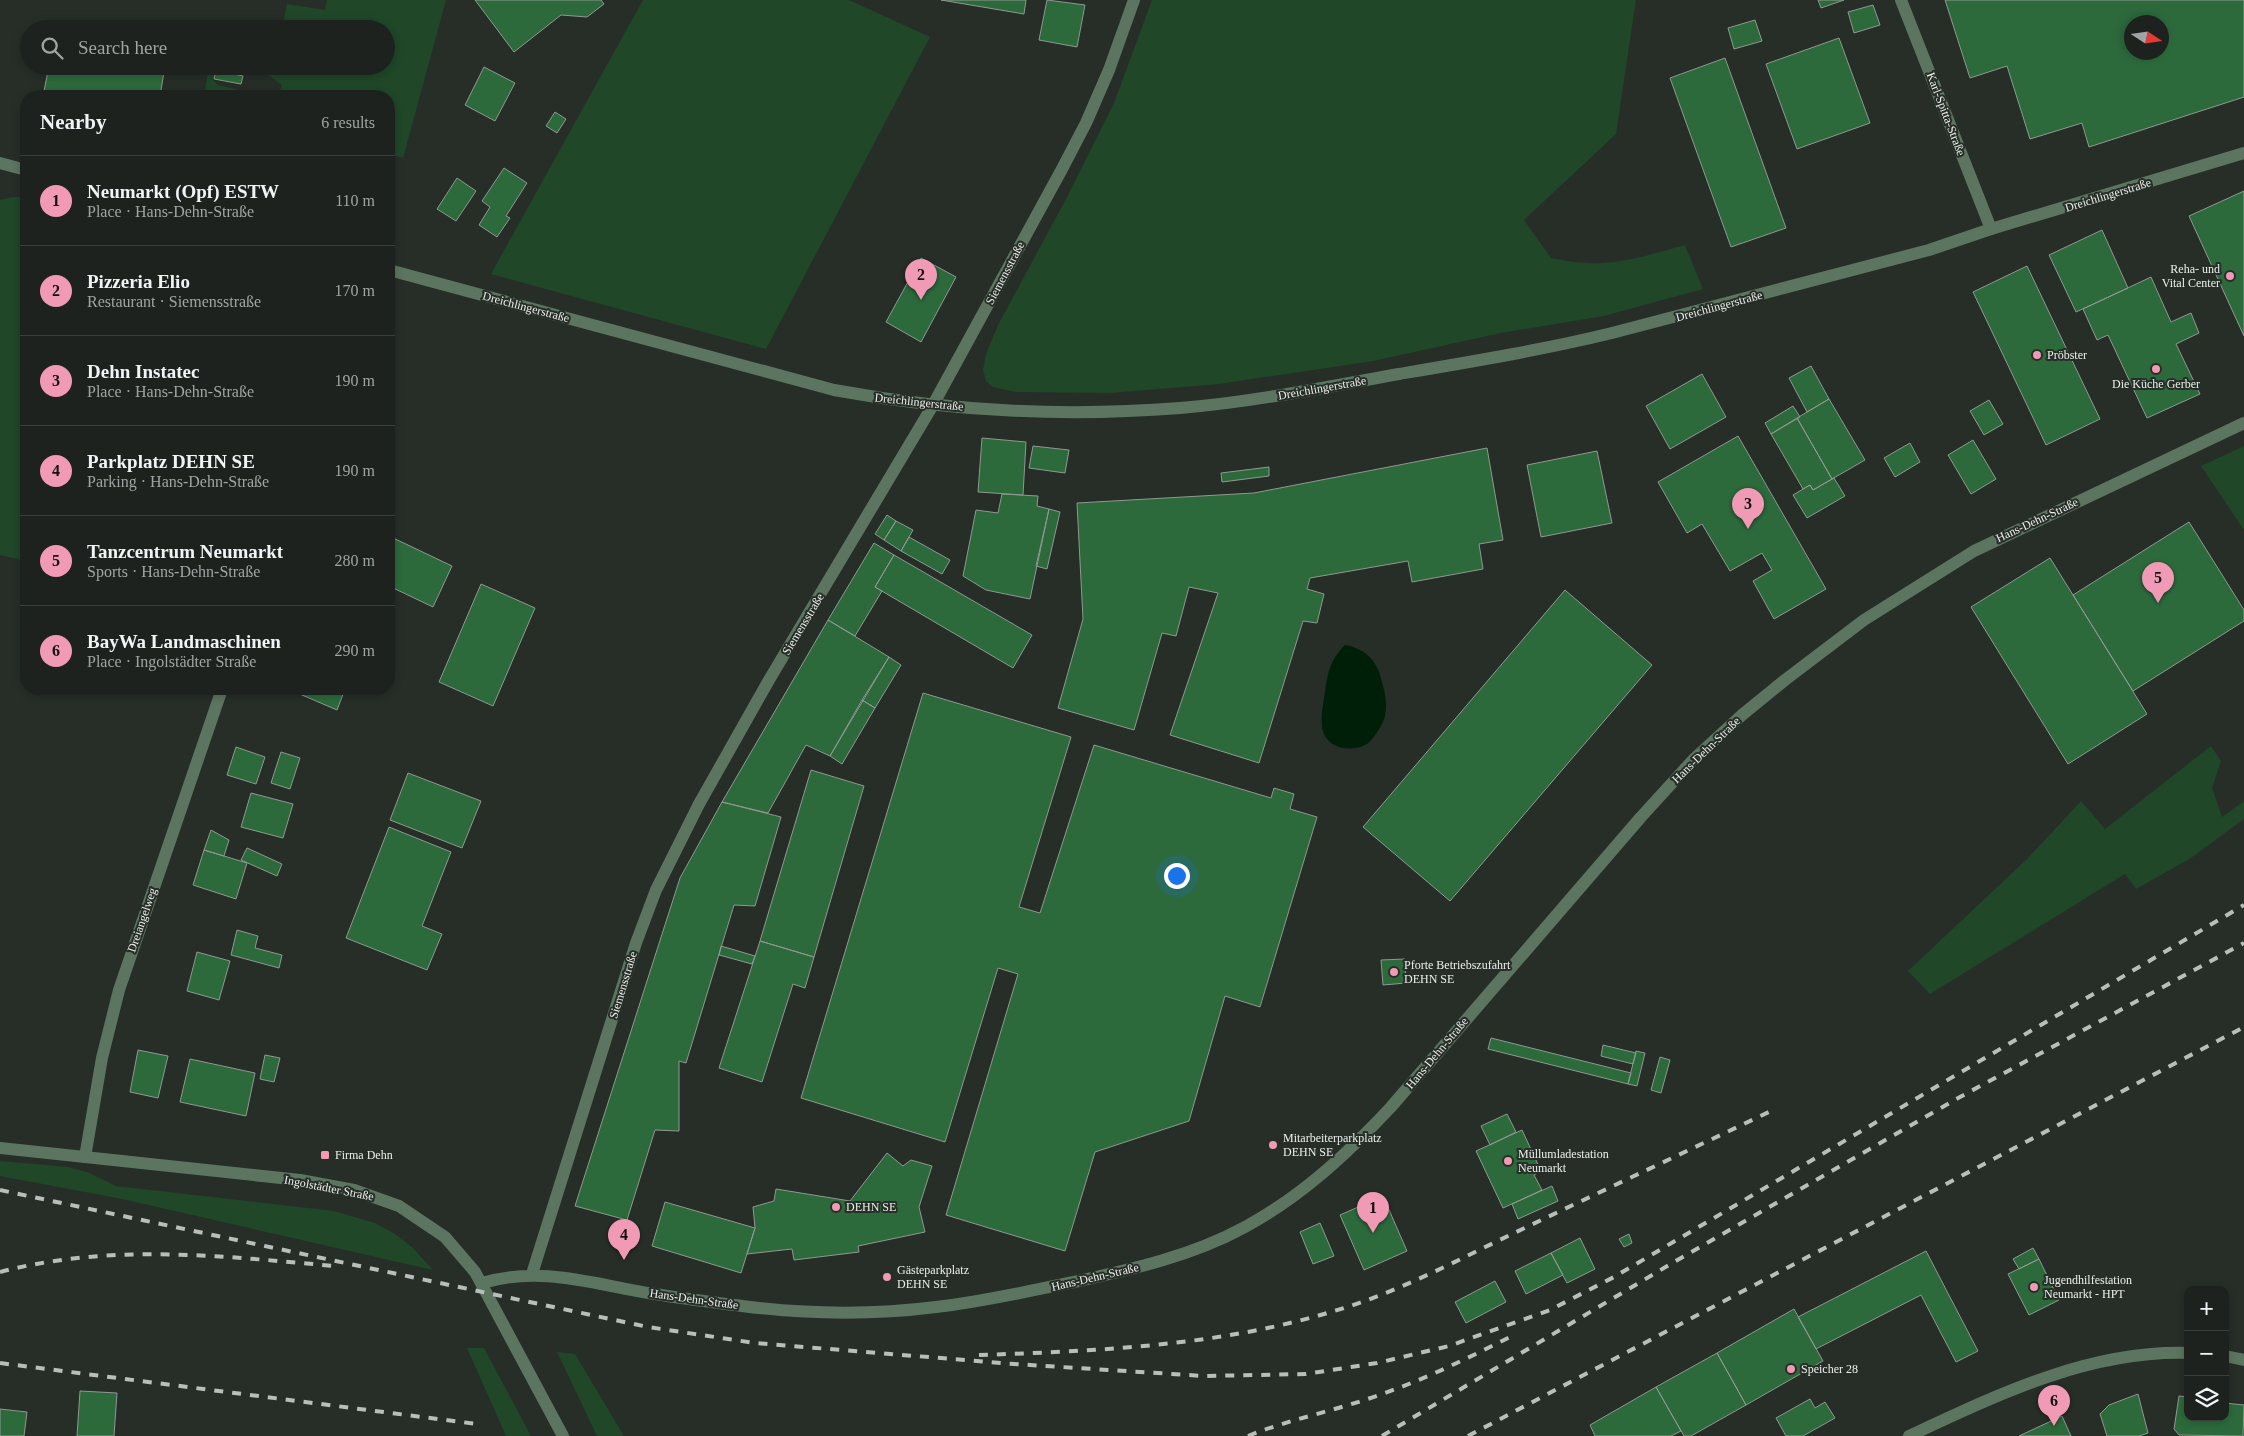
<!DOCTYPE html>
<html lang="en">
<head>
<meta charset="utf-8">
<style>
  body { margin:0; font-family:"Times New Roman",serif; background:#2a2f2b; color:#f1f3f6 }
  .controls { position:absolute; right:15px; bottom:15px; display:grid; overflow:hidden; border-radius:10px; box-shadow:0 2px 8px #0003 }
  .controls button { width:45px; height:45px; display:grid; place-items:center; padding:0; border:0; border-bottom:1px solid #3b3f3c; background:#1d221e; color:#f1f3f6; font:25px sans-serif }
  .compass { position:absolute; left:2124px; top:15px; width:45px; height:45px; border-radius:50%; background:#1d221e; box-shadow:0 2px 8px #0003; rotate:102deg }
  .you { position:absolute; left:1176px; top:875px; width:18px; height:18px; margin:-12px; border:4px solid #fff; border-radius:50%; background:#1a73e8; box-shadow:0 0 0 8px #1a73e833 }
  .badge { display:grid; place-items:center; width:32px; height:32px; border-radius:50%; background:#f09ab5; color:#111; font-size:16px; font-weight:700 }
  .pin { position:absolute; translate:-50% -41px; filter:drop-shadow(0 1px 2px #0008) }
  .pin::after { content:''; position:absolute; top:26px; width:18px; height:15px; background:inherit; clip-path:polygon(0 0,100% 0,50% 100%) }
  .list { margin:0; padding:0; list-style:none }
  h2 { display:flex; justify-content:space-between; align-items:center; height:65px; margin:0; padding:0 20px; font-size:21px }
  h2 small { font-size:16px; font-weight:400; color:#a0a4a4 }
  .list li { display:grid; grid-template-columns:32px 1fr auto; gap:15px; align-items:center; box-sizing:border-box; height:90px; padding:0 20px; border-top:1px solid #3b3f3c }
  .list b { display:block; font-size:19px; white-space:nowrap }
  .list p { margin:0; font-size:16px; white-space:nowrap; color:#a0a4a4 }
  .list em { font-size:16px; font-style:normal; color:#a0a4a4 }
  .icon { flex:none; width:28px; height:28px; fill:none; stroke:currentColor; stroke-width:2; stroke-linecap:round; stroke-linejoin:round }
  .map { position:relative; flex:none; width:2244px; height:1436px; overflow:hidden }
  .search { position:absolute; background:#1d221e; box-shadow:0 2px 8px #0003; left:20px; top:20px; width:375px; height:55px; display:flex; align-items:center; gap:12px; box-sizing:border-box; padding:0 18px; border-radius:28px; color:#a0a4a4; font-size:19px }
  .panel { position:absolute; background:#1d221e; box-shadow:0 2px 8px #0003; left:20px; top:90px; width:375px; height:605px; border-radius:20px }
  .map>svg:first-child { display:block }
</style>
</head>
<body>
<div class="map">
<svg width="2244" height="1436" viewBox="0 0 2244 1436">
  <rect width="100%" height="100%" fill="#272e28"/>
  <path fill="#1f4728" d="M 327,0 L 446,0 L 403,158 L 389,153 L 389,96 L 278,96 L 282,85 L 256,66 L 386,66 L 386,29 L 282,29 L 287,4 L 325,10 Z
    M 643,0 L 849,0 L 930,37 L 766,349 L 491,274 Z
    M 1152,0 L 1636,0 L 1616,134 L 1524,220 L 1551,258 C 1606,270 1633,259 1685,245 L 1703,289 L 1604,316 L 1501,333 L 1373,361 L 1219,384 L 1109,393 L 1016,392 L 993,387 L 986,381 L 983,370 L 986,354 L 998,325 L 1066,199 L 1114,103 Z
    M 209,66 L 254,66 L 247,74 L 215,68 L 213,80 L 218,85 L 243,91 L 242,96 L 204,96 Z
    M 13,197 L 26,197 L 26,561 L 0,555 L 0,200 Z
    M 2244,446 L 2244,530 L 2201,466 Z
    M 2211,746 L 2221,761 L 2212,788 L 2222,817 L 2244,801 L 2244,819 L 2191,858 L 2136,889 L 2125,874 L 1930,994 L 1908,971 L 2027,859 L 2081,801 L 2105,829 Z
    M 0,1161 L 68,1167 L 87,1172 L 116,1186 L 334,1211 L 375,1223 L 395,1234 L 412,1247 L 433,1270 L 122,1199 L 0,1176 Z
    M 467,1348 L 484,1348 L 531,1436 L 506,1436 Z
    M 557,1352 L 575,1354 L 624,1436 L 597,1436 Z"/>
  <path fill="#001f08" d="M 1345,645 C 1366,649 1377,660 1382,682 C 1386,696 1389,713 1381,726 C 1378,731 1372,741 1367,744 C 1353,752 1331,750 1324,734 C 1319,722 1323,705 1325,692 C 1328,672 1330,660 1345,645 Z"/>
  <path fill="#2c6a3c" stroke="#909891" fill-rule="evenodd" d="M 475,0 L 601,0 L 604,4 L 587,17 L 561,15 L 514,52 Z
    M 941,0 L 1026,0 L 1024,14 Z
    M 1047,0 L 1085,5 L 1077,47 L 1039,40 Z
    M 1818,0 L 1844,0 L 1821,8 Z
    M 1945,0 L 2244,0 L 2244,97 L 2089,147 L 2082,123 L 2030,139 L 2007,66 L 1970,78 ZM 2132,22 L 2162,22 L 2162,52 L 2132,52 Z
    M 1873,5 L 1880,25 L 1854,33 L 1848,12 Z
    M 1755,20 L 1762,41 L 1734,49 L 1728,28 Z
    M 1839,38 L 1870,123 L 1797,149 L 1766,64 Z
    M 1725,58 L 1786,228 L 1731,247 L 1670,78 Z
    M 49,66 L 165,66 L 160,96 L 43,96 Z
    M 484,67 L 515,83 L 495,121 L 465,105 Z
    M 216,70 L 243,76 L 241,84 L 214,79 Z
    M 555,112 L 566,119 L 557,133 L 546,126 Z
    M 504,168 L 527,183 L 506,216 L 510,218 L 497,237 L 479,225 L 490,207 L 482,201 Z
    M 457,178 L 476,191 L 456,221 L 437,209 Z
    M 2244,191 L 2244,336 L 2189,216 Z
    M 2102,230 L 2128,288 L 2076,312 L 2049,255 Z
    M 921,258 L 956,277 L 921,342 L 886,322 Z
    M 2027,266 L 2100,419 L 2046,445 L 1973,292 Z
    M 2151,277 L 2171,322 L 2191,313 L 2199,333 L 2176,344 L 2200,394 L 2147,418 L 2108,335 L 2097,340 L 2083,309 Z
    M 1811,366 L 1829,399 L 1807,412 L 1789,378 Z
    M 1702,374 L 1726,417 L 1670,449 L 1646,406 Z
    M 1829,399 L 1865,460 L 1832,479 L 1797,418 Z
    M 1989,400 L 2003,424 L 1984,435 L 1970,411 Z
    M 1793,406 L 1800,417 L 1771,434 L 1765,423 Z
    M 1797,418 L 1832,479 L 1813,490 L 1810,485 L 1803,489 L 1771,434 Z
    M 1738,436 L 1826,589 L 1774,619 L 1753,581 L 1772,570 L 1762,553 L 1730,571 L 1702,524 L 1687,533 L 1658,482 Z
    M 982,438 L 1026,442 L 1023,495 L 978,492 Z
    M 1973,440 L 1996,479 L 1971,494 L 1948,455 Z
    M 1910,443 L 1920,462 L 1895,477 L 1884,458 Z
    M 1033,446 L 1069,450 L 1065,473 L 1029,468 Z
    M 1487,448 L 1503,540 L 1479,544 L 1483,569 L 1412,582 L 1408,561 L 1310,578 L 1307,589 L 1324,594 L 1317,623 L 1303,621 L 1259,763 L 1170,735 L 1218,593 L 1189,587 L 1176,636 L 1162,633 L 1134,730 L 1058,708 L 1083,619 L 1077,503 L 1254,493 Z
    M 1597,451 L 1612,523 L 1541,537 L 1527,465 Z
    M 1269,467 L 1269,476 L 1222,482 L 1221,473 Z
    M 1834,478 L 1845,496 L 1807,518 L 1793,495 L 1810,485 L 1813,490 Z
    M 1002,494 L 1038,496 L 1037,506 L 1049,509 L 1030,599 L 986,590 L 963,576 L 976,510 L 998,513 Z
    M 1049,509 L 1060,512 L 1047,569 L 1036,566 Z
    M 887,515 L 896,521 L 884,540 L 875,534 Z
    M 896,521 L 913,530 L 901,551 L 884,540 Z
    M 2189,522 L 2244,610 L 2244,621 L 2133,691 L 2073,595 Z
    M 389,536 L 452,566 L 433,607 L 389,586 Z
    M 909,537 L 950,560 L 942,574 L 901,551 Z
    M 874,543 L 894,555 L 875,587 L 882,591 L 855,636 L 828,620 Z
    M 894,555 L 1032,635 L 1013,668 L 875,587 Z
    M 2050,558 L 2147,714 L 2068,764 L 1971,607 Z
    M 481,584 L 535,608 L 493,706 L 439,682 Z
    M 1565,590 L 1652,665 L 1450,901 L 1363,827 Z
    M 828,620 L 889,657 L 830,756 L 806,745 L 768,813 L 722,802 Z
    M 889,657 L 901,665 L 875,708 L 862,700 Z
    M 288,689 L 345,689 L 337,710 Z
    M 923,693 L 1071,737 L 1019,907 L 1040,913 L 1094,745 L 1271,798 L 1274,788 L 1294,794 L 1290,809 L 1317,817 L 1260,1007 L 1225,996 L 1189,1121 L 1095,1152 L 1065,1251 L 946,1215 L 1018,974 L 998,968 L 945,1142 L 801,1098 Z
    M 862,700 L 875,708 L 842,764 L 830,756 Z
    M 236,747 L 265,757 L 256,784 L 227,775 Z
    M 281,752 L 300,758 L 290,789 L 271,783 Z
    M 811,770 L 864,786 L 814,957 L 760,941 Z
    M 408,773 L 481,801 L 462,848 L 390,820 Z
    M 251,793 L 293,804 L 283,838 L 241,827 Z
    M 722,802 L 781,817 L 755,906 L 734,905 L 686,1063 L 679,1061 L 679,1131 L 655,1130 L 627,1220 L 575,1206 L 680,878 Z
    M 389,827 L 451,852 L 422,926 L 442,934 L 427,970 L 346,938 Z
    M 211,830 L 229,840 L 224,856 L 204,850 Z
    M 247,848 L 282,864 L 277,876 L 241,860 Z
    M 204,850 L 247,863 L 236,899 L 193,885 Z
    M 237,930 L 258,936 L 255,948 L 282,955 L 279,968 L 231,955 Z
    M 760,941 L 814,957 L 805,988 L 793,984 L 762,1082 L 719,1068 Z
    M 721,946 L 755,956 L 752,964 L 719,955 Z
    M 197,952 L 230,961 L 219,1000 L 187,991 Z
    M 1405,959 L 1406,983 L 1383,985 L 1381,960 Z
    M 1491,1038 L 1631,1073 L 1628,1084 L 1488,1049 Z
    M 1603,1045 L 1636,1053 L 1633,1064 L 1601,1056 Z
    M 138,1050 L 168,1056 L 158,1098 L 130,1092 Z
    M 1636,1051 L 1645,1053 L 1637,1086 L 1628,1084 Z
    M 265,1055 L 280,1058 L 274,1082 L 260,1079 Z
    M 1660,1057 L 1670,1060 L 1661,1093 L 1651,1090 Z
    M 190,1059 L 255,1073 L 246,1116 L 180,1102 Z
    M 1507,1114 L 1516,1132 L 1490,1145 L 1481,1126 Z
    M 1522,1130 L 1541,1171 L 1534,1175 L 1542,1190 L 1503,1208 L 1476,1151 Z
    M 887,1153 L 903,1166 L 911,1160 L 932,1166 L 919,1207 L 925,1232 L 858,1246 L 859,1252 L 794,1260 L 792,1249 L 747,1254 L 755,1228 L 753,1207 L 774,1201 L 776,1189 L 850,1201 Z
    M 1552,1186 L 1558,1201 L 1518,1219 L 1512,1204 Z
    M 1383,1196 L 1407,1251 L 1364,1270 L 1340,1215 Z
    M 665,1202 L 755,1228 L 741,1273 L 652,1246 Z
    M 1320,1223 L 1334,1256 L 1313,1264 L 1300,1232 Z
    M 1629,1234 L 1632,1243 L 1624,1247 L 1619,1239 Z
    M 1580,1238 L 1595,1269 L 1567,1283 L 1551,1253 Z
    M 2033,1248 L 2039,1259 L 2019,1269 L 2013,1259 Z
    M 1926,1251 L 1978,1351 L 1956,1362 L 1921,1295 L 1816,1349 L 1798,1317 Z
    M 1551,1253 L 1563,1275 L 1526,1294 L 1515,1271 Z
    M 2039,1259 L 2059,1300 L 2029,1315 L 2008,1274 Z
    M 1495,1281 L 1506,1302 L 1466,1323 L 1455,1302 Z
    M 1794,1309 L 1823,1361 L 1746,1405 L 1717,1353 Z
    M 1717,1353 L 1746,1405 L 1691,1436 L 1684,1436 L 1656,1387 Z
    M 1656,1387 L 1681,1431 L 1671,1436 L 1595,1436 L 1590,1425 Z
    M 80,1391 L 117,1393 L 114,1436 L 77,1436 Z
    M 2138,1394 L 2148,1433 L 2139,1436 L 2107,1436 L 2100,1414 L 2109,1405 Z
    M 2179,1396 L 2188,1397 L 2188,1417 L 2225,1417 L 2225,1403 L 2244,1405 L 2243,1436 L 2179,1435 L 2174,1429 Z
    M 1810,1399 L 1815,1408 L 1825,1402 L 1835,1418 L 1803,1436 L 1786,1436 L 1776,1418 Z
    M 0,1409 L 27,1412 L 24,1436 L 0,1436 Z
    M 2062,1416 L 2071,1436 L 2019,1436 Z"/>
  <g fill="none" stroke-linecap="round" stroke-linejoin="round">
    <path stroke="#5c7560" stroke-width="12" d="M 1901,0 L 1991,229
      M 85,1157 L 102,1058 L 119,990 L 222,689
      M 532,1274 L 636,943 L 656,890 L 699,804 L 769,680 L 933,405 L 1062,169 L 1086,123 L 1109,70 L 1134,0
      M 482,1283 C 543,1265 595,1285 655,1294 C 684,1299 713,1302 742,1306 C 805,1314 873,1315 936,1307 C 982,1302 1029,1291 1074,1282 C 1133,1269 1192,1256 1245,1227 C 1302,1196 1347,1154 1391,1107 L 1641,817 L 1693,760 L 1742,715 L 1785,680 L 1864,620 L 1974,551 L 2244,423"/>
    <path stroke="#5c7560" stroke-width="12" d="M 0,163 L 26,170
      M 389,270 L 834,390 C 947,411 1065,417 1180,408 C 1253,402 1326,387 1399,374 C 1470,362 1542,350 1612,333 L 1929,250 L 1991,229 L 2244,153
      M 0,1148 L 300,1180 L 354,1190 L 399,1206 L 445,1237 L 475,1272 L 563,1436
      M 2225,1356 L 2244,1360
      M 1909,1436 C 1997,1395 2089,1350 2188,1353"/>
    <path stroke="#b9beba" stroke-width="4" stroke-dasharray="9 9" stroke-linecap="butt" d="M 0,1190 L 648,1327 L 755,1343 L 1014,1364 L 1204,1376 L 1306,1374 L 1377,1363 L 1449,1346 L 1550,1310 L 1614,1277 L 2244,905
      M 0,1272 C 111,1243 222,1256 334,1266
      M 979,1355 C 1097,1351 1220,1346 1334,1311 C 1396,1293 1454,1262 1512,1234 C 1598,1193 1685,1152 1771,1111
      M 0,1363 L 477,1424
      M 1248,1436 C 1290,1419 1335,1411 1379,1395 C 1426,1379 1470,1357 1514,1335
      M 1382,1436 L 1674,1262 L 1960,1097 L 2244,943
      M 1468,1436 L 2244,1027"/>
  </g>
  <g fill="#f09ab5" stroke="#272e28" stroke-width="2">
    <circle cx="2230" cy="276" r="5"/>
    <circle cx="2037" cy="355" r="5"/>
    <circle cx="2156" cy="369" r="5"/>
    <circle cx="1394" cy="972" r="5"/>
    <circle cx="1273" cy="1145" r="5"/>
    <rect x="320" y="1150" width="10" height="10" rx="2.5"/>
    <circle cx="1508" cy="1161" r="5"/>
    <circle cx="836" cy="1207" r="5"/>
    <circle cx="887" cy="1277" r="5"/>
    <circle cx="2034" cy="1287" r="5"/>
    <circle cx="1791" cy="1369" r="5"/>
  </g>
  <g text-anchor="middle" stroke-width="4" stroke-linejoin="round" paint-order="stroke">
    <g font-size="12" fill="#ebefeb" stroke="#272e28">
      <text transform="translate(1946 114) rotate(69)" y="4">Karl-Spitta-Straße</text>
      <text transform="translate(2108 195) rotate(-17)" y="4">Dreichlingerstraße</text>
      <text transform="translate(1005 273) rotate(-62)" y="4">Siemensstraße</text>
      <text transform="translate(1719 306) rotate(-15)" y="4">Dreichlingerstraße</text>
      <text transform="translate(526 307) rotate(15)" y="4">Dreichlingerstraße</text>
      <text transform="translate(1322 388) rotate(-10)" y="4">Dreichlingerstraße</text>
      <text transform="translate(919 402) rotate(6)" y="4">Dreichlingerstraße</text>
      <text transform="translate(2037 520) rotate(-25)" y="4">Hans-Dehn-Straße</text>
      <text transform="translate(803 624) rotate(-59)" y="4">Siemensstraße</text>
      <text transform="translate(1706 750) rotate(-44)" y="4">Hans-Dehn-Straße</text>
      <text transform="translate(142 920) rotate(-71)" y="4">Dreiangelweg</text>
      <text transform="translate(623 985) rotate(-73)" y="4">Siemensstraße</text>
      <text transform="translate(1437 1053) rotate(-50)" y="4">Hans-Dehn-Straße</text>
      <text transform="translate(329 1188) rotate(11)" y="4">Ingolstädter Straße</text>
      <text transform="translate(1095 1277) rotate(-13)" y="4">Hans-Dehn-Straße</text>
      <text transform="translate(694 1299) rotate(8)" y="4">Hans-Dehn-Straße</text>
    </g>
    <g font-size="12" fill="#ebefeb" stroke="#272e28" text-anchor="start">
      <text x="2220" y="273" text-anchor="end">Reha- und<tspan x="2220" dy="14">Vital Center</tspan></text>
      <text x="2047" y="359">Pröbster</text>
      <text x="2156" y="388" text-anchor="middle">Die Küche Gerber</text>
      <text x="1404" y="969">Pforte Betriebszufahrt<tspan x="1404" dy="14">DEHN SE</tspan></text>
      <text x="1283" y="1142">Mitarbeiterparkplatz<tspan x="1283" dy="14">DEHN SE</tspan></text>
      <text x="1518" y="1158">Müllumladestation<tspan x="1518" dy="14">Neumarkt</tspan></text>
      <text x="335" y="1159">Firma Dehn</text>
      <text x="846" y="1211">DEHN SE</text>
      <text x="897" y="1274">Gästeparkplatz<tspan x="897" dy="14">DEHN SE</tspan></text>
      <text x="2044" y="1284">Jugendhilfestation<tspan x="2044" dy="14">Neumarkt - HPT</tspan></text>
      <text x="1801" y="1373">Speicher 28</text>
    </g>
  </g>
</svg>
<div class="controls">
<button>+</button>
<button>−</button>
<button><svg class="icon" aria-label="layers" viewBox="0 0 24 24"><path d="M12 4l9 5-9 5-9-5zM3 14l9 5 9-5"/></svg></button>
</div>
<svg class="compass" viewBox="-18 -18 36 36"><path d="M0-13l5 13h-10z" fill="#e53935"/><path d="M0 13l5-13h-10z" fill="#a0a4a4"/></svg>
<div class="you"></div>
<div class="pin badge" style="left:1373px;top:1233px">1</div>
<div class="pin badge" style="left:921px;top:300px">2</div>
<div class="pin badge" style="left:1748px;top:529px">3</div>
<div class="pin badge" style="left:624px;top:1260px">4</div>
<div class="pin badge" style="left:2158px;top:603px">5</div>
<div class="pin badge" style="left:2054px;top:1426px">6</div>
<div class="search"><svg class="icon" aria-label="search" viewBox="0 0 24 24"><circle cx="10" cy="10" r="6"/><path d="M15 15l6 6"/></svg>Search here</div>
<section class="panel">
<h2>Nearby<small>6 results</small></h2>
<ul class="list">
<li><span class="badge">1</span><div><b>Neumarkt (Opf) ESTW</b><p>Place · Hans-Dehn-Straße</p></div><em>110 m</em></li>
<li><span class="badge">2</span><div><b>Pizzeria Elio</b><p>Restaurant · Siemensstraße</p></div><em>170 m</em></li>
<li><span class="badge">3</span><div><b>Dehn Instatec</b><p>Place · Hans-Dehn-Straße</p></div><em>190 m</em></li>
<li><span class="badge">4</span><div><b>Parkplatz DEHN SE</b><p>Parking · Hans-Dehn-Straße</p></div><em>190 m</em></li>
<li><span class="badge">5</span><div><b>Tanzcentrum Neumarkt</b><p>Sports · Hans-Dehn-Straße</p></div><em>280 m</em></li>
<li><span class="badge">6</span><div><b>BayWa Landmaschinen</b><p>Place · Ingolstädter Straße</p></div><em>290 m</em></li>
</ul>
</section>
</div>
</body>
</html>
